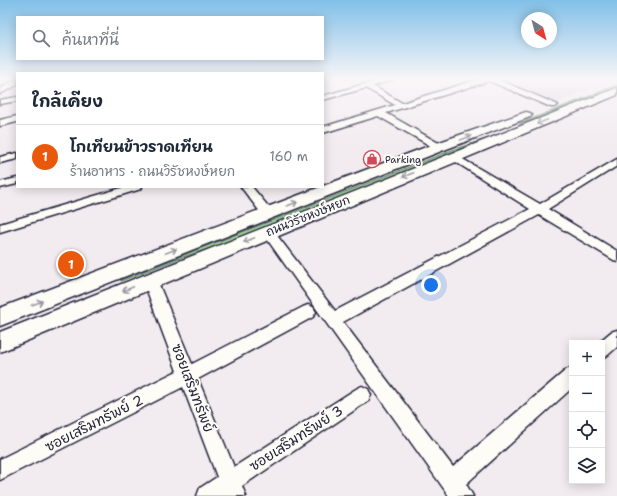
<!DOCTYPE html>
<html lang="th">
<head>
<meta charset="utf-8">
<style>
  body { margin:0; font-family:"Shantell Sans","Playpen Sans Thai",sans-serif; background:#f2f2f3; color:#1f2937 }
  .controls { position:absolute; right:12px; bottom:12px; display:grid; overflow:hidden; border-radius:0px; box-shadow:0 2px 10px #0003 }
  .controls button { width:36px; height:36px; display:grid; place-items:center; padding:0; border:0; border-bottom:1px solid #e0e1e3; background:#fff; color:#1f2937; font:20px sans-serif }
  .compass { position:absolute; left:521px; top:12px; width:36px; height:36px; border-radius:50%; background:#fff; box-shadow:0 2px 10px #0003; rotate:144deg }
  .you { position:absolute; left:431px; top:285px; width:14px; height:14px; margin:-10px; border:3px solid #fff; border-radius:50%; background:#1a73e8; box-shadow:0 0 0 6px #1a73e833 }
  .badge { display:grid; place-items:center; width:26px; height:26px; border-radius:50%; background:#ea580c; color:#fff; font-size:13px; font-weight:700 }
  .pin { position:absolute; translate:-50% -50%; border:2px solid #fff; box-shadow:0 1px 4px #0006 }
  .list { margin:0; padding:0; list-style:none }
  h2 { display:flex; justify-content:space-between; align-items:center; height:52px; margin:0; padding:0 16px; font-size:17px }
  h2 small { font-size:13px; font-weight:400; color:#747a83 }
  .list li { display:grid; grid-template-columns:26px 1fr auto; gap:12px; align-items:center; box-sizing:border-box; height:64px; padding:0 16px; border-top:1px solid #e0e1e3 }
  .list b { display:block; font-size:15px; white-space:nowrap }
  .list p { margin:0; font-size:13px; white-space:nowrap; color:#747a83 }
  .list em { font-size:13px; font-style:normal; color:#747a83 }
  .icon { flex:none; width:22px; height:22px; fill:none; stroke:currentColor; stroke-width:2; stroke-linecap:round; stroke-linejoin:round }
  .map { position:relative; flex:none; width:617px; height:496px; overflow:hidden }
  .search { position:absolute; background:#fff; box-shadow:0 2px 10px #0003; left:16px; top:16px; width:308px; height:44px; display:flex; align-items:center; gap:10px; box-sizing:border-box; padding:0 14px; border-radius:0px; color:#747a83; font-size:15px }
  .panel { position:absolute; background:#fff; box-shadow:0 2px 10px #0003; left:16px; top:72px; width:308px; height:116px; border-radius:0px }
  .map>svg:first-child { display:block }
</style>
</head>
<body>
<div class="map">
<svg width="617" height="496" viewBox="0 0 617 496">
  <rect width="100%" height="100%" fill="#f2ebef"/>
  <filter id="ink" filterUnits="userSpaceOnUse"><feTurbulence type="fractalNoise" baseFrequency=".025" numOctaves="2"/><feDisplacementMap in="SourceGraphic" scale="8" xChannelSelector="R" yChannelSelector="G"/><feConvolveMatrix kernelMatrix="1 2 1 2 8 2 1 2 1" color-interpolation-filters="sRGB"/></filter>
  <g filter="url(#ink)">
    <path fill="#e5d6e5" d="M 498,79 L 615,79 L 556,103 Z"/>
    <path fill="#a3d99c" stroke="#627e6c" d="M 617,85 L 617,88 L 556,113 L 519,124 Z
      M 497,135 L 499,135 L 224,244 L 183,257 L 121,281 L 120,280 L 455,149 Z"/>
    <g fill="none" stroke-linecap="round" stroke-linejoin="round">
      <g stroke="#22223b" stroke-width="3">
        <path id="minor" d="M 382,79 L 394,79 L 373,86 L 402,103 L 479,79 L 497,79 L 558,105 L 554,107 L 551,107 L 489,81 L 386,113 L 442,145 L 444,147 L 442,149 L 436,149 L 378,116 L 323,133 L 323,127 L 395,105 L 366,88 L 323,100 L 323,96 Z
          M 14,80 L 17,80 L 17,85 L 0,94 L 0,89 Z
          M 17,97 L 17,101 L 0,104 L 0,100 Z
          M 17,116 L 17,122 L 0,126 L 0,120 Z
          M 17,153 L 17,159 L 0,163 L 0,157 Z
          M 454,154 L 540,204 L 617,159 L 617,166 L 548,209 L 617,251 L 617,262 L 539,215 L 343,322 L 453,467 L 566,370 L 572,367 L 572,388 L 466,484 L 473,496 L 449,496 L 262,232 L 264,229 L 268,228 L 272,229 L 335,311 L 530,209 L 451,159 L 449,157 Z
          M 17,178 L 17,184 L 0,188 L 0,182 Z
          M 125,187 L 142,187 L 141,189 L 0,232 L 0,224 Z
          M 241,187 L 252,187 L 272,211 L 274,214 L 272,217 L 264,217 Z
          M 150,274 L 155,276 L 157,280 L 192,364 L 303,307 L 308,305 L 313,307 L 316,312 L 313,317 L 198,379 L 234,467 L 356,389 L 362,386 L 368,389 L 371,395 L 368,401 L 242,486 L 246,496 L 197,496 L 200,488 L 217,477 L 183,387 L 0,480 L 0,459 L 177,371 L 143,280 L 145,276 Z
          M 617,330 L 617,347 L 608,355 L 602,358 L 602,343 L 598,343 L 611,332 Z"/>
      </g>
      <g stroke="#22223b" stroke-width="3">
        <path id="secondary" d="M 617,88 L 617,95 L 0,352 L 0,332 Z
          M 526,112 L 530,113 L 532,115 L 530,117 L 444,150 L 0,326 L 0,308 L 434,144 Z"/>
      </g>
      <use href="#minor" fill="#fdfcf7" fill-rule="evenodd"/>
      <use href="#secondary" fill="#fdfcf7" fill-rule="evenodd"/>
    </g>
    <defs><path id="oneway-shaft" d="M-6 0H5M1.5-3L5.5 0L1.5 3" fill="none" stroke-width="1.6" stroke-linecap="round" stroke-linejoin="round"/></defs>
    <g stroke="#9a9aa2">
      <use href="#oneway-shaft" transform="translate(542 122) rotate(158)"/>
      <use href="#oneway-shaft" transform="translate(466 138) rotate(-20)"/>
      <use href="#oneway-shaft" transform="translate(408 175) rotate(158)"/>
      <use href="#oneway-shaft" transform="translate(292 204) rotate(-21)"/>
      <use href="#oneway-shaft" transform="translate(249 240) rotate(158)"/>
      <use href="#oneway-shaft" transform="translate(171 251) rotate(-21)"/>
      <use href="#oneway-shaft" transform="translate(128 289) rotate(157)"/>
      <use href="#oneway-shaft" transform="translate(37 303) rotate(-21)"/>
    </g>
  </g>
  <linearGradient id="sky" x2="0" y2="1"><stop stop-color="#81c0e8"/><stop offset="0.53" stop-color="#f9f6f8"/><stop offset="1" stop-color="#f9f6f8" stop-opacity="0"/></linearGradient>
  <rect width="617" height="149" fill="url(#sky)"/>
  <defs>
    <g id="shop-ring" transform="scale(0.9)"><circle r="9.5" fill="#fdfcf7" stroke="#d1495b" stroke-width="1.5"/><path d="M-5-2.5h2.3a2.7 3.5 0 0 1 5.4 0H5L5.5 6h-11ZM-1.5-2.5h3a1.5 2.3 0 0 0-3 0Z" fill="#d1495b"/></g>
  </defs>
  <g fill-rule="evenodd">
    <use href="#shop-ring" x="372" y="159"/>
  </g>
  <g text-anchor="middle" stroke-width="4" stroke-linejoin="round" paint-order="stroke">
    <g font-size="10" fill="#22223b" stroke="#fdfcf7" text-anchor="start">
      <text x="385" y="163">Parking</text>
    </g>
    <g font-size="12" fill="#22223b" stroke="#fdfcf7">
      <text transform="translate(308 216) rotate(-22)" y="4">ถนนวิรัชหงษ์หยก</text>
    </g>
    <g font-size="14" fill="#22223b" stroke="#fdfcf7">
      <text transform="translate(193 388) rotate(69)" y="5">ซอยเสริมทรัพย์</text>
      <text transform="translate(94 423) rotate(-27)" y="5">ซอยเสริมทรัพย์ 2</text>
      <text transform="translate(296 438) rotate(-33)" y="5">ซอยเสริมทรัพย์ 3</text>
    </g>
  </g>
</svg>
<div class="controls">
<button>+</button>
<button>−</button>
<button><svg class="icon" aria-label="locate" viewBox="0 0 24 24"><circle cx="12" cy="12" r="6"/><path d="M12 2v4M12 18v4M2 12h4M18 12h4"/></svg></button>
<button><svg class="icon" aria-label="layers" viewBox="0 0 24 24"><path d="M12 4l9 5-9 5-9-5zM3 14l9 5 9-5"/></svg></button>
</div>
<svg class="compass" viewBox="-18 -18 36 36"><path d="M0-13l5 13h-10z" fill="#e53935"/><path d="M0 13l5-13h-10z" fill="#747a83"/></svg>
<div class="you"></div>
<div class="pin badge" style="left:71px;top:264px">1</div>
<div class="search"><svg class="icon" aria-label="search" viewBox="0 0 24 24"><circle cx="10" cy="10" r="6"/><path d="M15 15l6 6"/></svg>ค้นหาที่นี่</div>
<section class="panel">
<h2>ใกล้เคียง<small></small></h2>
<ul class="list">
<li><span class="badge">1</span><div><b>โกเทียนข้าวราดเทียน</b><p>ร้านอาหาร · ถนนวิรัชหงษ์หยก</p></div><em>160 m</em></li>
</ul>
</section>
</div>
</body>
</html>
